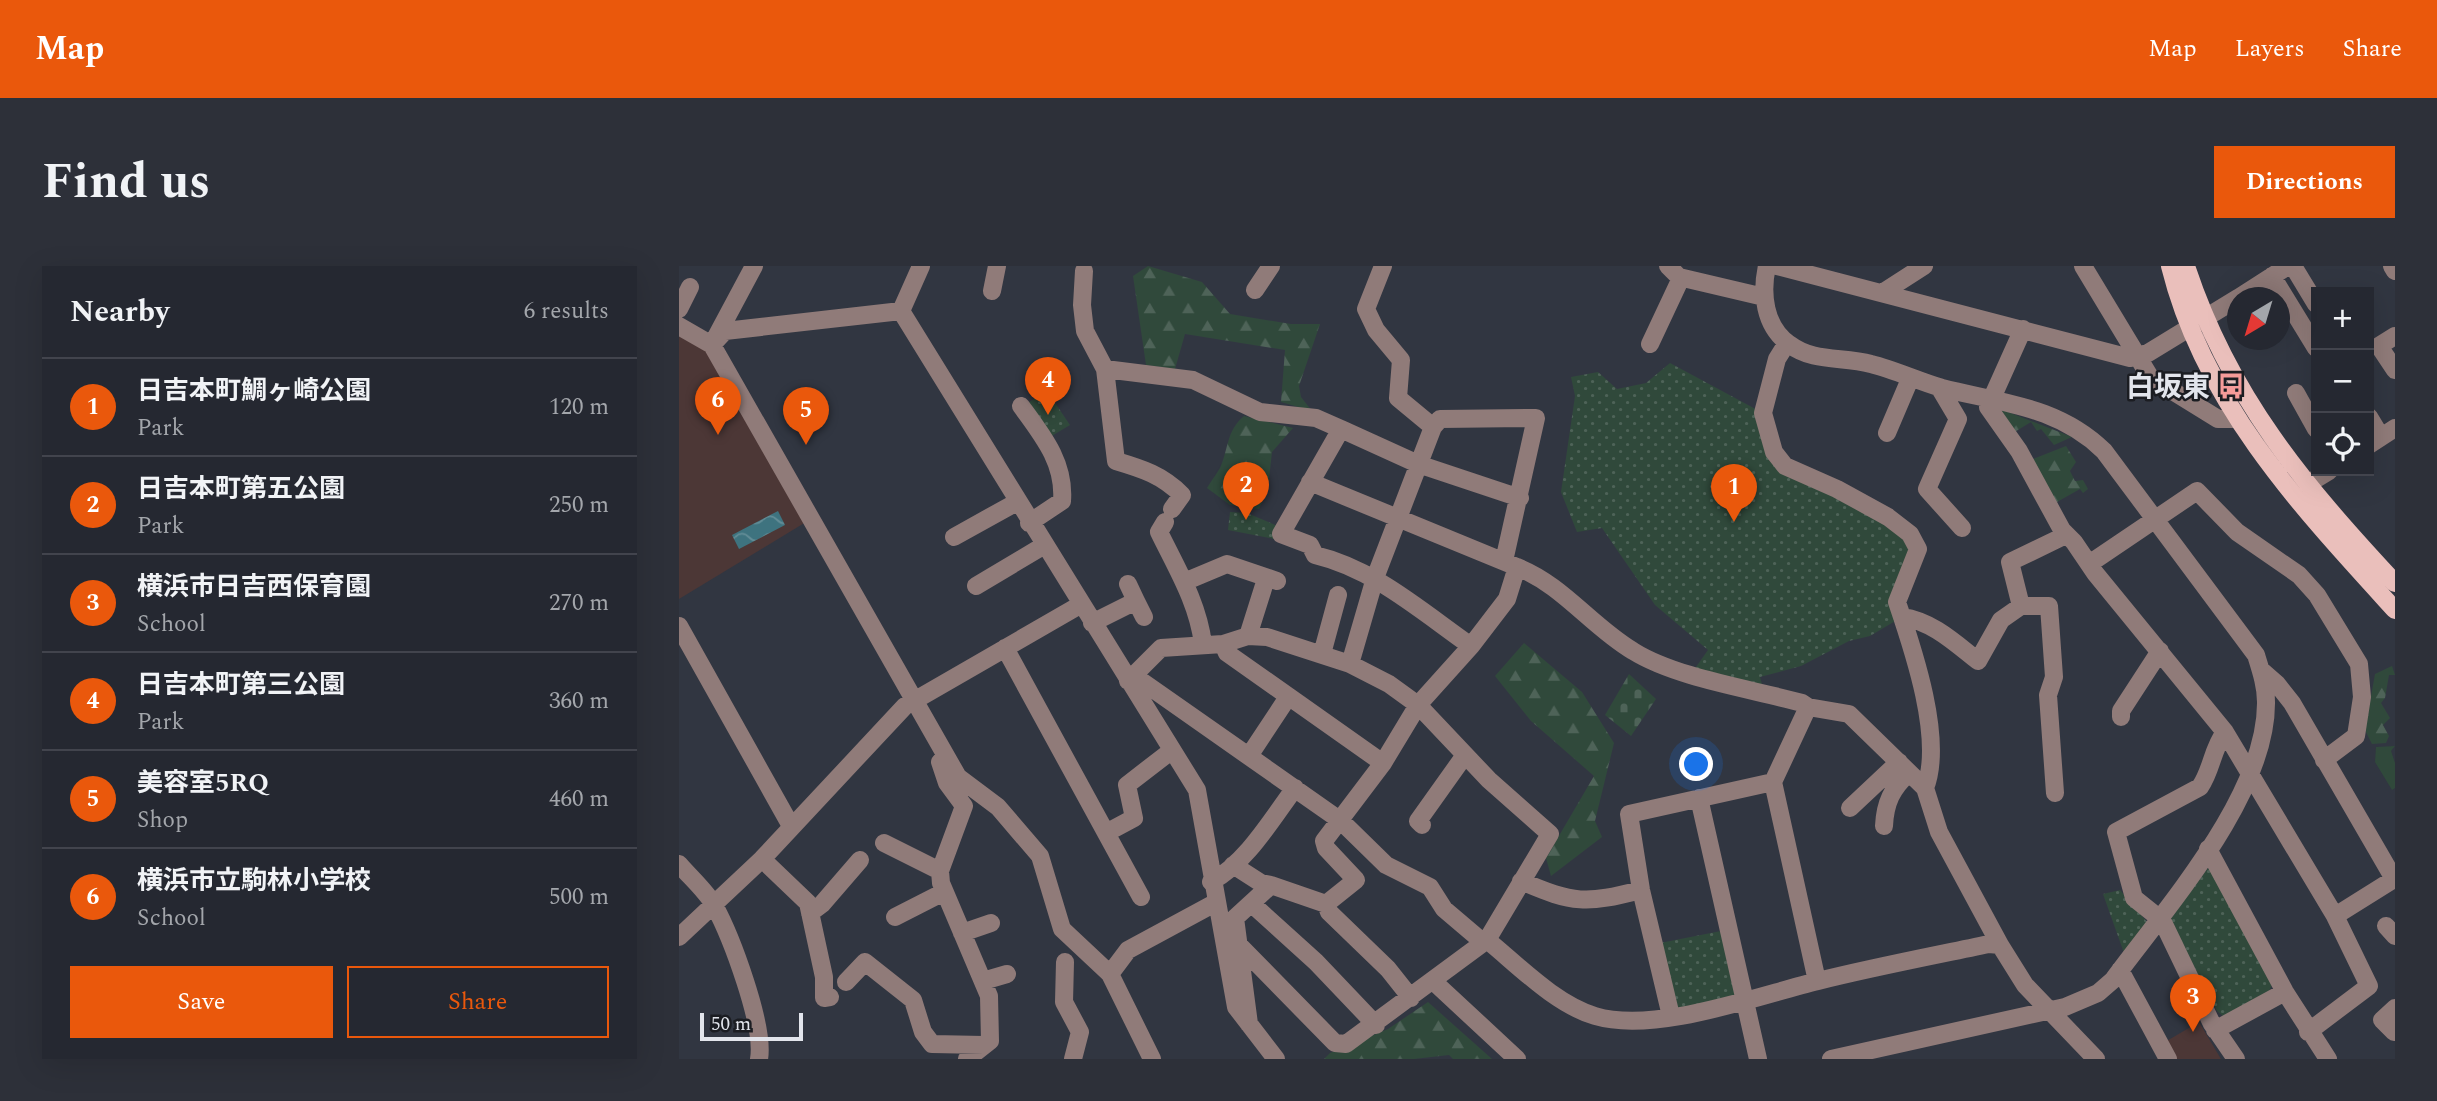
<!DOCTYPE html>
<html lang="en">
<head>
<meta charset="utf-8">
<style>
  body { margin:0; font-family:Spectral,"Noto Sans JP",serif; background:#2d3039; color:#f1f3f6 }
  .controls { position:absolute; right:21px; top:21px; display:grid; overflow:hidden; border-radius:0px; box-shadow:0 7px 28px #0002 }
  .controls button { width:63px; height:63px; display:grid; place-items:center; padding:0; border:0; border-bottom:2px solid #42444d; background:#252831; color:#f1f3f6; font:35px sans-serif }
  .compass { position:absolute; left:1548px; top:21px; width:63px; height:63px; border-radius:50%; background:#252831; box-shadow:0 7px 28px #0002; rotate:218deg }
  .scale { position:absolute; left:21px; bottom:18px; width:103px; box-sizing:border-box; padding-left:7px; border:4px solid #e2e5ec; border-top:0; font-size:19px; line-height:24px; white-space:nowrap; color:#e2e5ec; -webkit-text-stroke:5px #1b1d22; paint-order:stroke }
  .you { position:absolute; left:1018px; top:499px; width:24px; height:24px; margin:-18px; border:5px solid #fff; border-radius:50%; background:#1a73e8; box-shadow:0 0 0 10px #1a73e833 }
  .badge { display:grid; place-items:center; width:46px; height:46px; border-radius:50%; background:#ea580c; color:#fff; font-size:23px; font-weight:700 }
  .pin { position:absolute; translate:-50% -58px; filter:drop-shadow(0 2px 4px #0008) }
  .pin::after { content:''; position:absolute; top:37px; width:24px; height:21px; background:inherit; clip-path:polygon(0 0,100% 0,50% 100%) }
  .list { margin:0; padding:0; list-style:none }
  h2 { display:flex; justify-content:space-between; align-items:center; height:91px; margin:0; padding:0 28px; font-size:30px }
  h2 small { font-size:23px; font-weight:400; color:#a3a6ab }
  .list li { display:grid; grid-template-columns:46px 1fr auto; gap:21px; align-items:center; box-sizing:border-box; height:98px; padding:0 28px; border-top:2px solid #42444d }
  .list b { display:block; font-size:26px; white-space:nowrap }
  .list p { margin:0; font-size:23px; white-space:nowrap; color:#a3a6ab }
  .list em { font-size:23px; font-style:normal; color:#a3a6ab }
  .actions { display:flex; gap:14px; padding:21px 28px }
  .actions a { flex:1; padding:16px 0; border:2px solid #ea580c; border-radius:0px; text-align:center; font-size:24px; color:#ea580c }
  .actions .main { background:#ea580c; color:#fff }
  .icon { flex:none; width:38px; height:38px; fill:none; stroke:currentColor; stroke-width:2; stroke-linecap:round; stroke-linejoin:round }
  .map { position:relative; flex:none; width:1716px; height:793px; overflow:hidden; border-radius:0px }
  header { display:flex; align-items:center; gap:42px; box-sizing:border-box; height:98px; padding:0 35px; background:#ea580c; color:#fff }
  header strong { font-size:33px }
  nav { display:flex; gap:38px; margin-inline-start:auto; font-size:24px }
  .intro { display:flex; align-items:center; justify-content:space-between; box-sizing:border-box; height:168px; padding:0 42px }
  h1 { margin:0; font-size:49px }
  .button { padding:18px 32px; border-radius:0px; background:#ea580c; color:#fff; font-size:24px; font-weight:700 }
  main { display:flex; gap:42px; padding:0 42px }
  aside { flex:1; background:#252831; border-radius:0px; box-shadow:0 7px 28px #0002 }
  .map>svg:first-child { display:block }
</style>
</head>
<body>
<header>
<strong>Map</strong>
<nav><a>Map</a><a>Layers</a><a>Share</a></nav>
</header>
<div class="intro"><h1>Find us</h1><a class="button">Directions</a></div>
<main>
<aside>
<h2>Nearby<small>6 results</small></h2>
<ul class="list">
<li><span class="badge">1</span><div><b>日吉本町鯛ヶ崎公園</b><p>Park</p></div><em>120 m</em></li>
<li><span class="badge">2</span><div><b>日吉本町第五公園</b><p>Park</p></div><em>250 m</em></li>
<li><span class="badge">3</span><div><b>横浜市日吉西保育園</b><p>School</p></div><em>270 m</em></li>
<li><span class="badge">4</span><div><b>日吉本町第三公園</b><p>Park</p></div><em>360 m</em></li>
<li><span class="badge">5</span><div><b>美容室5RQ</b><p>Shop</p></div><em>460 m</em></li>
<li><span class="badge">6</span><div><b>横浜市立駒林小学校</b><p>School</p></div><em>500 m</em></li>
</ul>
<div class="actions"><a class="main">Save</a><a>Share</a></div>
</aside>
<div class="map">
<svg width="1716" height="793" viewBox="0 0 1716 793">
  <defs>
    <pattern id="forest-firs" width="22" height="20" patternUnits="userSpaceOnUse" patternTransform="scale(1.75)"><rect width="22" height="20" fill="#30493b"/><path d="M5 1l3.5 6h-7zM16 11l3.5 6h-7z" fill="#4e6358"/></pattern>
    <pattern id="cemetery-stones" width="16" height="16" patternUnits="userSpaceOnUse" patternTransform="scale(1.75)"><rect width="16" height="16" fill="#30493b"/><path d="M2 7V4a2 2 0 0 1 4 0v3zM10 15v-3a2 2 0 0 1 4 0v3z" fill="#4e6358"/></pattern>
    <pattern id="park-dots" width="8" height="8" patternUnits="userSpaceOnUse" patternTransform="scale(1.75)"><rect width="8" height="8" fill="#30493b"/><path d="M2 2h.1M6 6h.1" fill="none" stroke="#4e6358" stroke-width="1.8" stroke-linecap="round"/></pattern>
    <pattern id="water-waves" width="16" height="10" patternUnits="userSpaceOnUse" patternTransform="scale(1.75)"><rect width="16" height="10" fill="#3e737f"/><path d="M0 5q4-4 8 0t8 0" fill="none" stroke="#638d97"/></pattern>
  </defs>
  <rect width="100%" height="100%" fill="#313641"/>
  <path fill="#4c3736" d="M 0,65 L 30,82 L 127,256 L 0,333 Z
    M 1520,756 L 1542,793 L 1495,793 L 1486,776 Z"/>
  <path fill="#30493b" d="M 1716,480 L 1712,485 L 1716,497 L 1716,522 L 1713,524 L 1696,496 L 1697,481 Z"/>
  <path fill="url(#forest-firs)" d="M 469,0 L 523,16 L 551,48 L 612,58 L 641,58 L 620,120 L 622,131 L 633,145 L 602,136 L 606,84 L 506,68 L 496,103 L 467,99 L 454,10 Z
    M 1324,144 L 1393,171 L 1375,179 L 1362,163 L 1358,165 L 1352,156 L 1334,167 L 1320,149 Z
    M 565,150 L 614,162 L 593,186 L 589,222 L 580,243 L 551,239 L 528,222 C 532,215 537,209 541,202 C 550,182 547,165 565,150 Z
    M 1387,180 L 1397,196 L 1391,205 L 1396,215 L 1404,214 L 1409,223 L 1404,227 L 1401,223 L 1378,236 L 1381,244 L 1354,193 Z
    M 845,377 L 903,426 L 935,477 L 916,555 L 923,571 L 872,610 L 867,592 L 915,510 L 852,455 L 816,410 Z
    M 1713,400 L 1716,409 L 1710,409 L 1706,432 L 1702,437 L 1711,452 L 1704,459 L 1710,470 L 1707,477 L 1693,478 L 1686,464 L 1696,408 Z
    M 749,736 L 813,793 L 774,793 L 770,789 L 735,793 L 645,793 L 651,787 L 709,763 Z"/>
  <path fill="url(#cemetery-stones)" d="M 950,408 L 977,433 L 952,470 L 926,449 Z"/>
  <path fill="url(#park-dots)" d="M 991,97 L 1084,147 L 1095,186 L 1158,223 L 1239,283 L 1223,351 L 1191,370 L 1170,375 L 1122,400 L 1081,411 L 1085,426 L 1012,408 L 1029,384 L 976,339 L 923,262 L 898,266 L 882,226 L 896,130 L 892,111 L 919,106 L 938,123 L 967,117 Z
    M 368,125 L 391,159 L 371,171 L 347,138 Z
    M 551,246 L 568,247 L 601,261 L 595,273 L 549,264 Z
    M 1529,602 L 1535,605 L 1593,719 L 1590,725 L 1544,750 L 1538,745 L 1491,654 Z
    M 1441,624 L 1469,657 L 1445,687 L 1424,628 Z
    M 1047,664 L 1060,730 L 995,744 L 981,677 Z"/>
  <path fill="url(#water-waves)" d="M 99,245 L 106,259 L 60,283 L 53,269 Z"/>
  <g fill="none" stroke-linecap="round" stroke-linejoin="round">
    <path stroke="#907b79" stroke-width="18" d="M 989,0 L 1000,11 L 1085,31
      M 1088,0 C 1082,27 1085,60 1110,78 C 1135,97 1163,90 1192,98 C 1216,104 1239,115 1263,122 C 1322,137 1379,140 1425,185 L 1577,389 C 1582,405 1587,420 1587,436 C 1588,529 1487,642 1434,714 L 1419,727 L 1386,741 L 1152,793
      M 1098,0 L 1451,92 L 1469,87 L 1559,32
      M 1404,0 L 1471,111 L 1539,153 L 1559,153
      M 1614,0 L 1637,38
      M 1713,0 L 1716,5
      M 405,5 L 403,39 L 406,65 L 426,103 L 437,195 C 464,203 483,209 503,229 L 493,243
      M 1593,10 L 1637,82
      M 576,24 L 592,0
      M 313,25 L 318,0
      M 1203,27 L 1245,0
      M 1559,32 L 1609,0
      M 0,43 L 11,21
      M 222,45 L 518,524 L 557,741 L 597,793
      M 222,45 L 242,0
      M 0,60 L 33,79 L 279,511 L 319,541 L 361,590 L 383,663 L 431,708 L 473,793
      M 1344,63 L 1309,141 L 1340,185 L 1383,264 L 1395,276 L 1416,307 L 1546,466 L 1656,650 L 1690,720 L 1629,766
      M 1716,70 L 1700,80 L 1716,104
      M 36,73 L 75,0
      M 1108,77 L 1098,93 L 1084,147 L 1095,186 L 1106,200 L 1158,223 L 1209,251 L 1231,268 L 1239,283 L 1218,336 C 1234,383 1265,474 1246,522
      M 971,78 L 1002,12
      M 33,79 L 46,65 L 222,45
      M 426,103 L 514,114 L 581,146 L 637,152 L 662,163
      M 1260,121 L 1279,153 L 1248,223 L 1283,262
      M 1617,127 L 1637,163
      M 342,140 C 364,170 386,197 383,235 L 350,257
      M 1690,151 L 1702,171
      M 754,161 L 761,153 L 857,152 L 825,295
      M 1208,167 L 1231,113
      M 1690,179 L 1716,162
      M 1617,225 L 1650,205
      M 486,256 L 480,266 C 498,303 519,337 524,378
      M 275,271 L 338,236
      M 1410,298 L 1518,225 L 1558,266 L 1620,309 L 1638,329 L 1680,398 L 1683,431 L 1677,470 L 1645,494
      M 838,301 C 884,319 912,360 954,385 C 997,412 1073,423 1123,437 L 1129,441
      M 505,316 L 548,298 L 598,315
      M 297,320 L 364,280
      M 457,335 L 465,351
      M 1342,340 L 1331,296 L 1387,269
      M 1223,351 C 1253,355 1276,377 1299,395 L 1322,354 L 1342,340 L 1370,340 L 1375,411 L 1369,429 L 1376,527
      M 413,357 L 457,335 L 449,318
      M 0,360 L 112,560
      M 569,370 L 587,313
      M 544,378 L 548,387 L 704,497
      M 792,380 C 742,345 695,303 636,289 L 631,279 L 602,268 L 662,163 L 739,198 L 841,232
      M 326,382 L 462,631
      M 643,388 L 659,329
      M 671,398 L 696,312 L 754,161 L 719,132 L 722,94 L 697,64 L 687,43 L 704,0
      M 1582,404 L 1598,418 L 1613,437 L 1715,613 L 1656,650
      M 449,415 L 482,382 L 544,378 L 569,370 L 588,371 L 671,398 L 710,418 L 739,439 L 810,514 L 871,568 L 808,674 L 667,778 L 656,777 L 560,679
      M 449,415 L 461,414 L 662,555 L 707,599 L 751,621 L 765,643 L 805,677
      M 1442,451 L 1442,445 L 1481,385
      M 570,490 L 609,431
      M 261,496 L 268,517 L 285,540 L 261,605 L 262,617 L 310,730 L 311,775 L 288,793
      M 1020,532 L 1079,793
      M 1171,542 L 1220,496
      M 743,559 L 739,555 L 786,489
      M 1205,560 C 1206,537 1213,522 1230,507
      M 427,567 L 455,552 L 448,519 L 492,485
      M 205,577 L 261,605
      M 1529,583 L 1606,726 L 1649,793
      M 83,593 L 129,637 L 145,711 L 145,732 L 151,731
      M 0,598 C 11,611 27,625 35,639 C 52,670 86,760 80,793
      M 554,599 L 582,617 L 592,619
      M 842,615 C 895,638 907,638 962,624
      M 532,616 C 568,596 592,554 616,522
      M 573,638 L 637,696 L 697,759
      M 647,638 L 650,646 L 709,703 L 732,732
      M 131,647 L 143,638 L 181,594
      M 1481,650 L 1533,758 L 1557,793
      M 216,651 L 265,626
      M 1480,652 L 1455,632 L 1437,566 L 1521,521 C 1533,504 1533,483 1546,466
      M 1707,660 L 1716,670
      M 283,667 L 312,657
      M 0,671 L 83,593 L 226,440 L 401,339
      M 808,674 C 840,700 876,738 916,750 C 976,768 1078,730 1139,715 C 1195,701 1253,690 1310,678 L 1321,679 L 1346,719 L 1417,793
      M 386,696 L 385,736 L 401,766 L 394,793
      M 1441,704 L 1489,793
      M 431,708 L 449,684 L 536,637
      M 304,715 L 328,708
      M 754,715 L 838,793
      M 1138,715 L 1094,516 L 1129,441 L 1170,448 L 1246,522 L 1260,566 L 1321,679
      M 167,716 L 186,696 L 234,734 L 244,766 L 253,778 L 305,779
      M 992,750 L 962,624 L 950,548 L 1094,516
      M 570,758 L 556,652 L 592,619 L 647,638 L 677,614 L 647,582 L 645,575 L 704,497 L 739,439 L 792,380 L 828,333 L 838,301 L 631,216
      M 1536,764 L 1606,726
      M 1715,766 L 1703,754 L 1716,742"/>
    <path stroke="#eabfbb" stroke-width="18" d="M 1491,0 C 1525,138 1623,242 1716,344
      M 1507,0 C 1550,131 1624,218 1716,317"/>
  </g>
  <defs>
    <g id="bus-bare" transform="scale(2.1)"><path d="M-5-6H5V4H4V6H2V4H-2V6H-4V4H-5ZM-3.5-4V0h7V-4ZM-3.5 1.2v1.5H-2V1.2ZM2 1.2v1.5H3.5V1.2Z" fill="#f59b99" stroke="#1b1d22" stroke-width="2.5" paint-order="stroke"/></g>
  </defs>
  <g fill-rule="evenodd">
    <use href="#bus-bare" x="1552" y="120"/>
  </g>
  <g text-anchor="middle" stroke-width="5" stroke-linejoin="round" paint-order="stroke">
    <g font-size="28" font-weight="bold" fill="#e2e5ec" stroke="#1b1d22" text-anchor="end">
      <text x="1531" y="130">白坂東</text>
    </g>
  </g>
</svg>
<div class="controls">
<button>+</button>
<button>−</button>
<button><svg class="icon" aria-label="locate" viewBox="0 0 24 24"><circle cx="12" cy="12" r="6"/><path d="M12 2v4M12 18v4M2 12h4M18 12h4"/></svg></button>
</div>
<svg class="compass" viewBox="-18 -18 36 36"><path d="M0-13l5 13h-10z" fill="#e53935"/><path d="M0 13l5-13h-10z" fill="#a3a6ab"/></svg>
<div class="scale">50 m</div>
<div class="you"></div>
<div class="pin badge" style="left:1055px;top:256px">1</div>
<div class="pin badge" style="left:567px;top:254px">2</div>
<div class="pin badge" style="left:1514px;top:766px">3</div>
<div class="pin badge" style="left:369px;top:149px">4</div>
<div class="pin badge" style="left:127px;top:179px">5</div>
<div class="pin badge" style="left:39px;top:169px">6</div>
</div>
</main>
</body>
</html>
